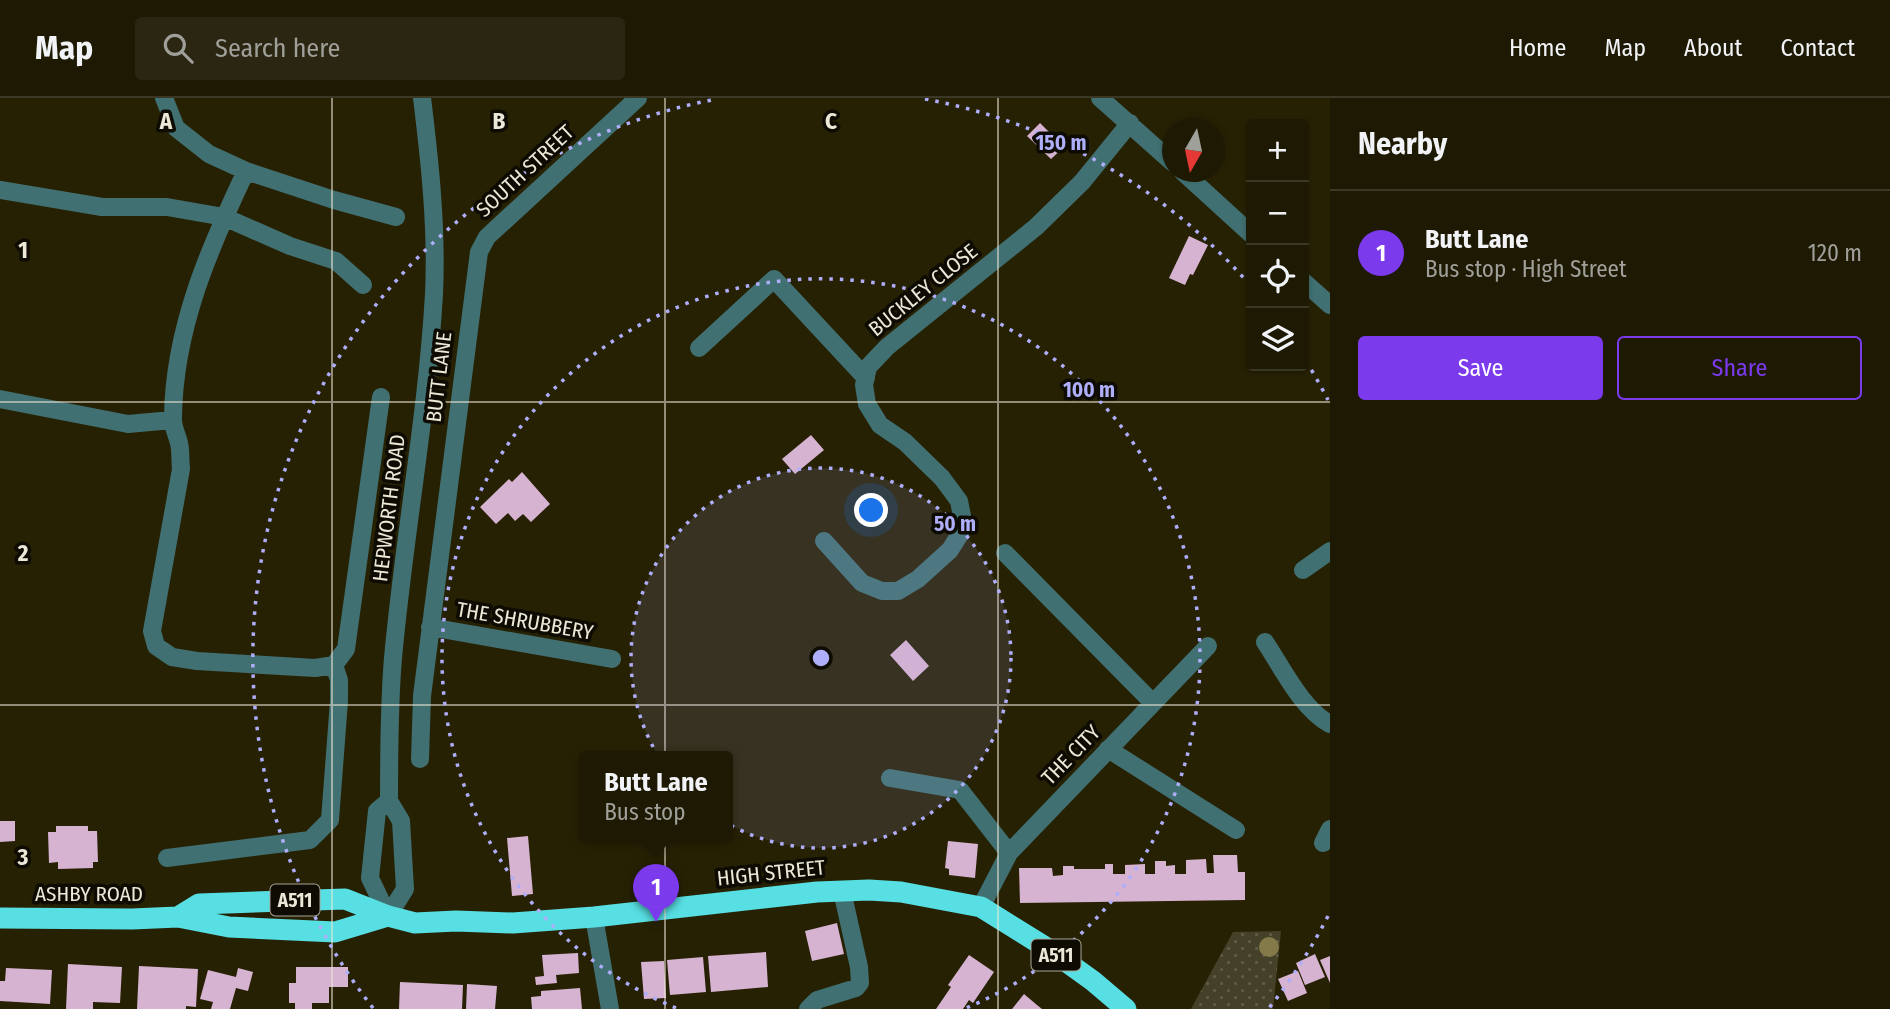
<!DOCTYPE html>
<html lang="en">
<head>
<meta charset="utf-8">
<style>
  body { margin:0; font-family:"Fira Sans Condensed",sans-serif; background:#2a2612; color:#f1f3f6 }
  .controls { position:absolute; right:21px; top:21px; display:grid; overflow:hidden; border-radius:7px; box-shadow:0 2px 5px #0004 }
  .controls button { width:63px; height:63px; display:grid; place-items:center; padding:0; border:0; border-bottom:2px solid #3b3825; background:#1d1903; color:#f1f3f6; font:35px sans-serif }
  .compass { position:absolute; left:1162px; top:21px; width:63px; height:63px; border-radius:50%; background:#1d1903; box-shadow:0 2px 5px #0004; rotate:189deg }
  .you { position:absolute; left:872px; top:413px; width:24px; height:24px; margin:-18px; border:5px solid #fff; border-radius:50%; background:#1a73e8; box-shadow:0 0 0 10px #1a73e833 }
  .badge { display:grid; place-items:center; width:46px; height:46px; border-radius:50%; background:#7c3aed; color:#fff; font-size:23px; font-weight:700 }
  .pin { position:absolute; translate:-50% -58px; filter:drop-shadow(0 2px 4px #0008) }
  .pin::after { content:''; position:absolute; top:37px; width:24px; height:21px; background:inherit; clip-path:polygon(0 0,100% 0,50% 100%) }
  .popup { position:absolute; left:579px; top:653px; width:154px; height:91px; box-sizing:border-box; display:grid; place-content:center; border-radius:7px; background:#1d1903; filter:drop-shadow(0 2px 5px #0005); font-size:23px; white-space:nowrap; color:#a0a09a }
  .popup b { font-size:26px; color:#f1f3f6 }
  .popup::after { content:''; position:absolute; left:50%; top:100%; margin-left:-14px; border:14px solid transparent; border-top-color:#1d1903 }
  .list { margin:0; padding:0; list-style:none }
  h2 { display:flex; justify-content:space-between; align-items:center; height:91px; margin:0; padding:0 28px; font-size:30px }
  h2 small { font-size:23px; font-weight:400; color:#a0a09a }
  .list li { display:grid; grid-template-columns:46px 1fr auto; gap:21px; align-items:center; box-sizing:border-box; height:126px; padding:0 28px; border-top:2px solid #3b3825 }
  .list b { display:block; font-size:26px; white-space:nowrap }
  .list p { margin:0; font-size:23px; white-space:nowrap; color:#a0a09a }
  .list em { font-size:23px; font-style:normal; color:#a0a09a }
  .actions { display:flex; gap:14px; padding:21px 28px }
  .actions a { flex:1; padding:16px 0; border:2px solid #7c3aed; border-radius:7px; text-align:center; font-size:24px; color:#7c3aed }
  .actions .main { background:#7c3aed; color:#fff }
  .icon { flex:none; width:38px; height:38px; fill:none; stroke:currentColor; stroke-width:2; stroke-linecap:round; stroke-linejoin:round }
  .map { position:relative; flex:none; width:1330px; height:911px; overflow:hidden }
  header { display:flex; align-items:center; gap:42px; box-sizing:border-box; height:98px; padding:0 35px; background:#1d1903; border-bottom:2px solid #3b3825 }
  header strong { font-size:33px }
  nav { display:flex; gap:38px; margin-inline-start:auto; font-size:24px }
  .search { width:490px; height:63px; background:#2a2612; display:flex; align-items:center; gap:18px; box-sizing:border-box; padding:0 24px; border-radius:7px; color:#a0a09a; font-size:26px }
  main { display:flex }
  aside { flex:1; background:#1d1903 }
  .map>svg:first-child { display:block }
</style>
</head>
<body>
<header>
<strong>Map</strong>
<div class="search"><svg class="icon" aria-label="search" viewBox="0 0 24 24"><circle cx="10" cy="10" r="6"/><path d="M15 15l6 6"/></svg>Search here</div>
<nav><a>Home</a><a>Map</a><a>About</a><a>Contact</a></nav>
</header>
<main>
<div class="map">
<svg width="1330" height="911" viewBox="0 0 1330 911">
  <defs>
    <pattern id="grass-dots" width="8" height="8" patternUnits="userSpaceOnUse" patternTransform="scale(1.75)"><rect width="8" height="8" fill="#454028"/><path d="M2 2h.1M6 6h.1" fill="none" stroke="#605c46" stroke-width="1.8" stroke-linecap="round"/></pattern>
  </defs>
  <rect width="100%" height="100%" fill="#272104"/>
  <path fill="url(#grass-dots)" d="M 1281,833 L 1273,911 L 1191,911 L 1233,834 Z"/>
  <path fill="#d6b3d1" d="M 1040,25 L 1064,49 L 1051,61 L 1027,38 Z
    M 1189,138 L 1208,147 L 1193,177 L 1190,176 L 1185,187 L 1169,180 Z
    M 811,337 L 824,352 L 795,376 L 782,361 Z
    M 522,374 L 550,406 L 531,424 L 523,416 L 515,423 L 508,415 L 496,426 L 480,409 L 509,381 L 512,384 Z
    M 906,542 L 929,568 L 913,583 L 890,557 Z
    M 0,723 L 15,723 L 15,743 L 0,744 Z
    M 56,728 L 88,728 L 88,733 L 97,733 L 98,764 L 93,764 L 93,770 L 58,771 L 58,764 L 49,765 L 48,734 L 56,734 Z
    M 528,738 L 533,796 L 512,798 L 507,740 Z
    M 948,743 L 978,746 L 975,780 L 949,777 L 949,771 L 945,770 Z
    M 1213,757 L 1237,757 L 1238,774 L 1245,774 L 1245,802 L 1020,805 L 1019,770 L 1052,770 L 1053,778 L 1063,777 L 1063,768 L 1074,768 L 1074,771 L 1105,771 L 1105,766 L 1113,766 L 1113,776 L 1125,776 L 1125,767 L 1145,766 L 1145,776 L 1155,776 L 1155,763 L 1166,763 L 1166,768 L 1175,767 L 1175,776 L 1186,776 L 1186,762 L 1206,761 L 1207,775 L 1214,775 Z
    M 837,825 L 844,856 L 812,863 L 805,833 Z
    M 766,854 L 768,889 L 711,894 L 708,858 Z
    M 578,855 L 579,875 L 556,877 L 557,885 L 536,887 L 535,879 L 544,878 L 542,857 Z
    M 1315,856 L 1325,879 L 1305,887 L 1296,865 Z
    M 969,857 L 994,874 L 973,905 L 969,902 L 963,911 L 936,911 L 951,889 L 948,887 Z
    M 1330,858 L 1330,885 L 1320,862 Z
    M 703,859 L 706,894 L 670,897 L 667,862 Z
    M 664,863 L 666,900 L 644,901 L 641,864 Z
    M 68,866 L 122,869 L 120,905 L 93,904 L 93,911 L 66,911 Z
    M 139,868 L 198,871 L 196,909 L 186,908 L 186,911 L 137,911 Z
    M 296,869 L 348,869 L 348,889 L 329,889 L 329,905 L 312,905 L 312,911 L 295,911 L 295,905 L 289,905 L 289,885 L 296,885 Z
    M 6,870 L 52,872 L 50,906 L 0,903 L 0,883 L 5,883 Z
    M 238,870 L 253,874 L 248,893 L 236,890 L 230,911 L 211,911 L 213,904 L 200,901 L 208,872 L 236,879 Z
    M 1298,873 L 1307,895 L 1288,903 L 1278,881 Z
    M 400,884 L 463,887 L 462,911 L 399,911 Z
    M 467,886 L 497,888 L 495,911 L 466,911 Z
    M 580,890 L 582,911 L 532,911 L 531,899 L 541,898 L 541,893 Z
    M 1024,896 L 1037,907 L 1042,911 L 1012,911 Z"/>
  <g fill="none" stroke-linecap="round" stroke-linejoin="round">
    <path stroke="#407071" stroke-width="18" d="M 164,0 L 176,30 L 209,56 L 246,73 L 334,102 L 396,119
      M 1100,0 L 1172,64
      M 246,73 C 209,151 174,231 173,319 C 172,328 177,336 179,345 C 181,353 180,363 181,371 L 152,533 L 156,548 L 172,559 L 197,563 L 315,570 L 334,567 L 346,551 L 381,299
      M 1183,74 L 1251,136
      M 0,92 L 102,109 L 167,109 L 224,119 L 290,148 L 336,163 L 363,187
      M 1304,184 L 1330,207
      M 699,250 L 774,181 L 866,280
      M 0,301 L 128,326 L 172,322
      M 824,443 L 862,485 L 882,493 L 898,493 L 918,481 L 950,452 L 960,436 L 962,418 L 959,403 L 942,380 L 905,344 L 880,327 L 867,306 L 864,287 L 868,269 L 887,249 L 1036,129 L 1082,84 L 1130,25
      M 1005,455 L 1153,605
      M 1303,472 L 1330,453
      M 430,529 L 612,561
      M 1265,544 C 1283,571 1302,611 1330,626
      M 1108,651 L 1236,732
      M 420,661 L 422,598 L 479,154 L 487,139 L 638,0
      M 890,680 L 960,692 L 1009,755
      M 1323,745 L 1330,731
      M 167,760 L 310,742 L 330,722 L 339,603 L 339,582 L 334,567
      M 981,809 L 1009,755 L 1208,548
      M 388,818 L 405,791 L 401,723 L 389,703 C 389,656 389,607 393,560 C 404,438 427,318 434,196 C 437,130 430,65 422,0
      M 388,818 L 370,780 L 377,713 L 389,703
      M 594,819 L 610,911
      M 808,911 L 817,902 L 856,890 L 860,885 L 859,869 L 842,793"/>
    <path stroke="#57dfe3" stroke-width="21" d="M 178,819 L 199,806 L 345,801 L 388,818 L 415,825 L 456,823 L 513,825 L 594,819 L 817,794 L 869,792 L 901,794 L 981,809 L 1050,852 L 1093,883 L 1126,911
      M 0,820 L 132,821 L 178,819 L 229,829 L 335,834 L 388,818"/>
  </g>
  <circle fill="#847a49" cx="1269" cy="849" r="10"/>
  <path fill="none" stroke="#ece8d7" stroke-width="2" stroke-opacity="0.55" d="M 332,0 L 332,911M 665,0 L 665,911M 998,0 L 998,911M 0,304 L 1330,304M 0,607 L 1330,607"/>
  <circle cx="821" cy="560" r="190" fill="#afaefa" fill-opacity=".12"/>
  <g fill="none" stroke="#afaefa" stroke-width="3.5" stroke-dasharray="3.5 7">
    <circle cx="821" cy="560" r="190"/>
    <path d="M676 910A379 379 0 1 1 966 910"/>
    <path d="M1328 818A569 569 0 0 1 1269 910M373 910A569 569 0 0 1 717 1M925 1A569 569 0 0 1 1250 187M1306 263A569 569 0 0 1 1328 302"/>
  </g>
  <g text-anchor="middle" stroke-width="7" stroke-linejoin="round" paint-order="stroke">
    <g fill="#0d0b02" stroke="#a9a697" stroke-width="2">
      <rect x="270.5" y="786.5" width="49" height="31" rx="5"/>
      <rect x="1031.5" y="841.5" width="49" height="31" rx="5"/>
    </g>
    <g font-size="19" font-weight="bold" fill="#ece8d7">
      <text x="295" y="809">A511</text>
      <text x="1056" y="864">A511</text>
    </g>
    <g font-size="21" fill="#ece8d7" stroke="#0d0b02">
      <text transform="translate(525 73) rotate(-43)" y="7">SOUTH STREET</text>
      <text transform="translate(923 192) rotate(-39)" y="7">BUCKLEY CLOSE</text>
      <text transform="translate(439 279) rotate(-83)" y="7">BUTT LANE</text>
      <text transform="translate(389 410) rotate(-83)" y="7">HEPWORTH ROAD</text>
      <text transform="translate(525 523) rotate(10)" y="7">THE SHRUBBERY</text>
      <text transform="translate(1071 657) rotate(-46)" y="7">THE CITY</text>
      <text transform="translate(771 775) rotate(-6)" y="7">HIGH STREET</text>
      <text x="89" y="803">ASHBY ROAD</text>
    </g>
  </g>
  <g font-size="23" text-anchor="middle" font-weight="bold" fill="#ece8d7" stroke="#0d0b02" stroke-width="7" stroke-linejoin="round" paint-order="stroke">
    <text x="166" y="31">A</text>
    <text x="499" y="31">B</text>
    <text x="831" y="31">C</text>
    <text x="23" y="160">1</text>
    <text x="23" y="463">2</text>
    <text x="23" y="767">3</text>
  </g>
  <circle cx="821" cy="560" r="10" fill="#afaefa" stroke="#0d0b02" stroke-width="3.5"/>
  <g font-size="21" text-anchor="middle" font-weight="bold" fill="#afaefa" stroke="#0d0b02" stroke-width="7" stroke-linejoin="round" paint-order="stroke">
    <text x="1061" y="52">150 m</text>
    <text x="1089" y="299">100 m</text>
    <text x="955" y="433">50 m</text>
  </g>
</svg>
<div class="controls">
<button>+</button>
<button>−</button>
<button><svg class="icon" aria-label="locate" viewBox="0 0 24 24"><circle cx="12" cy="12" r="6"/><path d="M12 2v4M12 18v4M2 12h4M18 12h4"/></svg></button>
<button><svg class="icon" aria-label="layers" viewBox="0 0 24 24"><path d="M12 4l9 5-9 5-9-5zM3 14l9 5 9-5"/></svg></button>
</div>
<svg class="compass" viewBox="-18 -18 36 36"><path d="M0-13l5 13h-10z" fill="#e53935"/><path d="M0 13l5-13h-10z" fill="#a0a09a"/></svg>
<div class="you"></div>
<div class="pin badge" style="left:656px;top:824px">1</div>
<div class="popup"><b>Butt Lane</b>Bus stop</div>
</div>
<aside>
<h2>Nearby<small></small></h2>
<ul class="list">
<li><span class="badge">1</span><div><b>Butt Lane</b><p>Bus stop · High Street</p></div><em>120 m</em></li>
</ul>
<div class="actions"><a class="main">Save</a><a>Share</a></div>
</aside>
</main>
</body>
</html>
